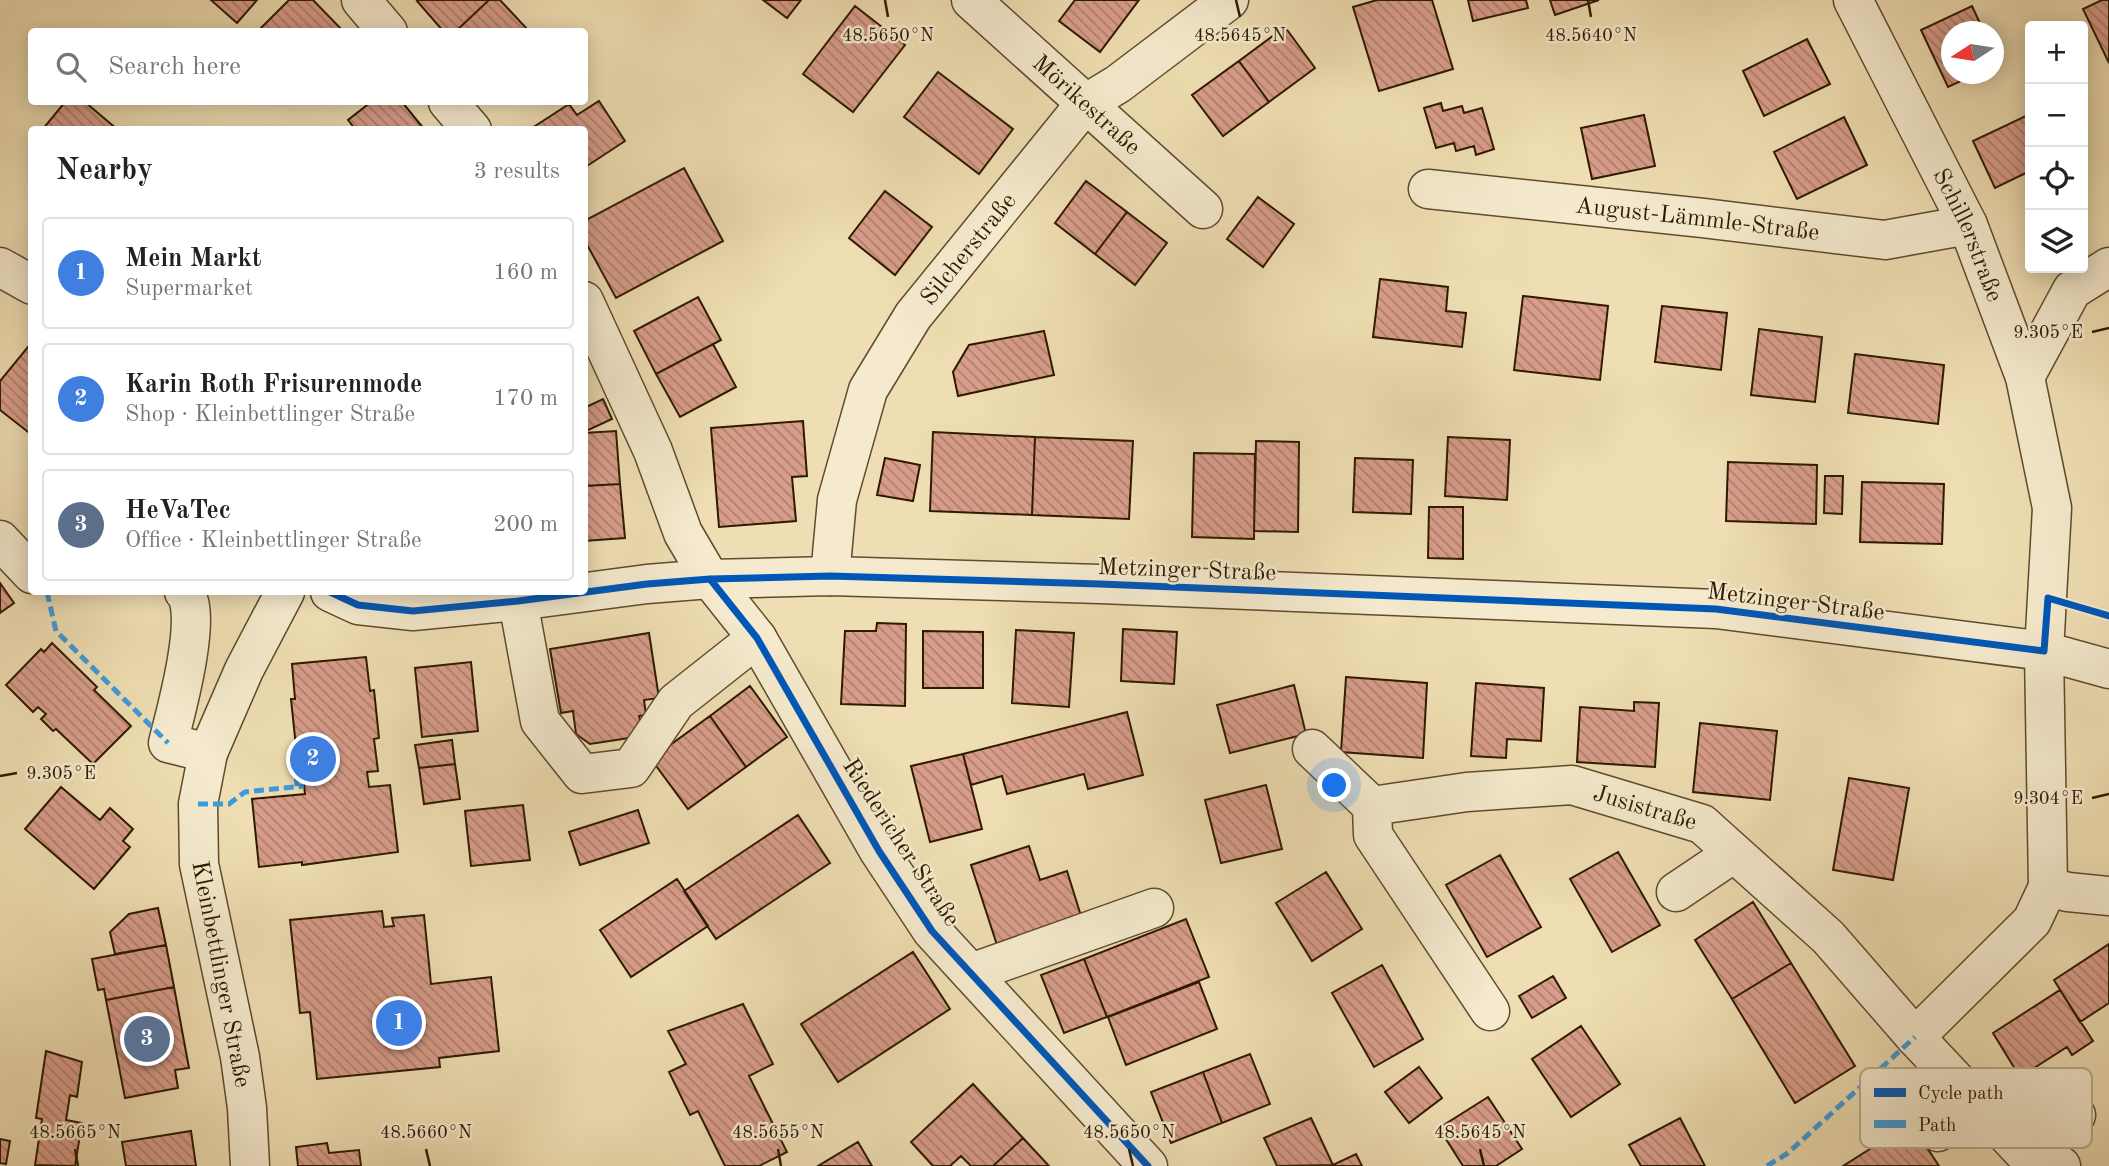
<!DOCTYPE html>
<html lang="en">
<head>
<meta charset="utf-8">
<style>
  body { margin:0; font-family:"Old Standard TT",serif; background:#f6f6f6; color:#222 }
  .controls { position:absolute; right:21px; top:21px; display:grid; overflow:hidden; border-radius:7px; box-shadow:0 4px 18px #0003 }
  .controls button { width:63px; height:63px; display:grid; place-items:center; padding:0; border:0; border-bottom:2px solid #e0e0e0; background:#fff; color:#222; font:35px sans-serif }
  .compass { position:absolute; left:1941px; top:21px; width:63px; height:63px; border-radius:50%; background:#fff; box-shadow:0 4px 18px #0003; rotate:258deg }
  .you { position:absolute; left:1335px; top:786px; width:24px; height:24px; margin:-18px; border:5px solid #fff; border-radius:50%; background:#1a73e8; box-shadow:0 0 0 10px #1a73e833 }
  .badge { display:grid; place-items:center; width:46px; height:46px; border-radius:50%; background:#db2777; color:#fff; font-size:23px; font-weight:700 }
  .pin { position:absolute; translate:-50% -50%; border:4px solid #fff; box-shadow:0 2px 7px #0006 }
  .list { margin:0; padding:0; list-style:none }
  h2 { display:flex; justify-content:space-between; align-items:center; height:91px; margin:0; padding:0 28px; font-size:30px }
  h2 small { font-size:23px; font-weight:400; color:#767676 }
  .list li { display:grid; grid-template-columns:46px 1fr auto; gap:21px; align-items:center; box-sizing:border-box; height:112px; margin:0 14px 14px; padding:0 14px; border:2px solid #e0e0e0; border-radius:7px }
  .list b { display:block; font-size:26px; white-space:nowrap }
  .list p { margin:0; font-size:23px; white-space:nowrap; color:#767676 }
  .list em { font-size:23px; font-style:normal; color:#767676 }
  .icon { flex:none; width:38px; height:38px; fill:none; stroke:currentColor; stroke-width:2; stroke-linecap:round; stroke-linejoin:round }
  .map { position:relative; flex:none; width:2109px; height:1166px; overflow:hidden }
  .search { position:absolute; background:#fff; box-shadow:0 4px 18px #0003; left:28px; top:28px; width:560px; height:77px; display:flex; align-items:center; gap:18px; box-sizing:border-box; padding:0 24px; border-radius:7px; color:#767676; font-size:26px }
  .panel { position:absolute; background:#fff; box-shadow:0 4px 18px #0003; left:28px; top:126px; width:560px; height:469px; border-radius:7px }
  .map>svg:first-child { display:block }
</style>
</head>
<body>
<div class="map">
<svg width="2109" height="1166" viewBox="0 0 2109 1166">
  <defs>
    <pattern id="building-back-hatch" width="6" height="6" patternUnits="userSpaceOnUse" patternTransform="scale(1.75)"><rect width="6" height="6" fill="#d89d8a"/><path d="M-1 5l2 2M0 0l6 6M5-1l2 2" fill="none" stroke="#b07f6e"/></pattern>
  </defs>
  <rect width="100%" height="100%" fill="#efdeb3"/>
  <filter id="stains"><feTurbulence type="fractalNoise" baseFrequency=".00286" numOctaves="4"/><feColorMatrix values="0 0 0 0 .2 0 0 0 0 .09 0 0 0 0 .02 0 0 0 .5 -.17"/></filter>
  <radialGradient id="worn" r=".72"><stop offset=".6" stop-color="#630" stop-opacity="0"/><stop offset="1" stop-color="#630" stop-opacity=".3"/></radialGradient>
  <path fill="url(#building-back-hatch)" stroke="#2e1a00" stroke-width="2" d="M 211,0 L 257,0 L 237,23 Z
    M 289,0 L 313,0 L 344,32 L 262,32 L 260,29 Z
    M 419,0 L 489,0 L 455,32 L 444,32 L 417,1 Z
    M 489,0 L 500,0 L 528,30 L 455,32 Z
    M 763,0 L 801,0 L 787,18 Z
    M 1075,0 L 1139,0 L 1100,52 L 1059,21 Z
    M 1377,0 L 1432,0 L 1453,69 L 1379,91 L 1353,7 Z
    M 1468,0 L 1526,0 L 1528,8 L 1473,21 Z
    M 1550,0 L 1599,0 L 1555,15 Z
    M 2102,0 L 2109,0 L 2109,63 L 2083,9 Z
    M 855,6 L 905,45 L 853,112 L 803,74 Z
    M 1972,6 L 1984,32 L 1952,32 L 1952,74 L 1976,74 L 1948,87 L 1921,30 Z
    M 1285,27 L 1315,68 L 1269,102 L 1239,61 Z
    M 1807,39 L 1830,84 L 1764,116 L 1743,71 Z
    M 1239,61 L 1269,102 L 1223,136 L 1192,95 Z
    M 938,72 L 1013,129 L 979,174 L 904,117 Z
    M 599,101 L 625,141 L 584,168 L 584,130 L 529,130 L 569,104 L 577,115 Z
    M 65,102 L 85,102 L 118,130 L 42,130 Z
    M 371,102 L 402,102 L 425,130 L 356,130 L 348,120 Z
    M 1441,103 L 1443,111 L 1462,106 L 1464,113 L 1482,108 L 1494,149 L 1476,155 L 1474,146 L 1456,151 L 1454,143 L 1436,148 L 1424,108 Z
    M 2030,114 L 2030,171 L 1995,188 L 1973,141 Z
    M 1644,115 L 1655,166 L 1592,179 L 1581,128 Z
    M 1844,117 L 1867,165 L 1797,199 L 1774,152 Z
    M 684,168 L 723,241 L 616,298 L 584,239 L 584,221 Z
    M 1086,181 L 1127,212 L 1095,254 L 1055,223 Z
    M 885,191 L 932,227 L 895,275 L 849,238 Z
    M 1258,197 L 1294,224 L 1263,267 L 1227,239 Z
    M 1127,212 L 1167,243 L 1135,285 L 1095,254 Z
    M 1380,279 L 1448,287 L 1446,311 L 1466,313 L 1462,347 L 1373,337 Z
    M 1523,296 L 1608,306 L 1600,380 L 1514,370 Z
    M 698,297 L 721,340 L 656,374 L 634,331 Z
    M 1662,306 L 1727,313 L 1721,370 L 1655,362 Z
    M 1759,329 L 1822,337 L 1815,402 L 1751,395 Z
    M 1044,331 L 1054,375 L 958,396 L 953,372 L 969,345 Z
    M 32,342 L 32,435 L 0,410 L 0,381 Z
    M 713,344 L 736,387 L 680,417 L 656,374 Z
    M 1855,354 L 1944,365 L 1938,424 L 1848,413 Z
    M 603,399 L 612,419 L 584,432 L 584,408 Z
    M 803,421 L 807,476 L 792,477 L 796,521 L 719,527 L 711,428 Z
    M 616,431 L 620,484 L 584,486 L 584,433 Z
    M 933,432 L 1035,437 L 1032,515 L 930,511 Z
    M 1035,437 L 1133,441 L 1129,519 L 1032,515 Z
    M 1448,437 L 1510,440 L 1507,500 L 1445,496 Z
    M 1256,441 L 1299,442 L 1298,532 L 1254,531 Z
    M 1194,453 L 1255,454 L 1254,539 L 1192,537 Z
    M 885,458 L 920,465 L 913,501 L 877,495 Z
    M 1355,458 L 1413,460 L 1411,514 L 1353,512 Z
    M 1728,462 L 1817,465 L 1816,524 L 1726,521 Z
    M 1825,476 L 1843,476 L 1842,514 L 1824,513 Z
    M 1862,482 L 1944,484 L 1942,544 L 1860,542 Z
    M 620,484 L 625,538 L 584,541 L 584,486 Z
    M 1429,507 L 1463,507 L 1463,559 L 1428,558 Z
    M 0,583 L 14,603 L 0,613 Z
    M 877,623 L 906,624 L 905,706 L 841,704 L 845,631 L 876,631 Z
    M 1123,629 L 1177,632 L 1174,684 L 1121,681 Z
    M 1016,630 L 1074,633 L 1069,707 L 1012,703 Z
    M 923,631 L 983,632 L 983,688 L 923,688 Z
    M 649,633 L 659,698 L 644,700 L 646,715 L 639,716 L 641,724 L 629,738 L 590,744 L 576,734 L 573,711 L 561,713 L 550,649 Z
    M 52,643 L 97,687 L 94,690 L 131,726 L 93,764 L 56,729 L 53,731 L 41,719 L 46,714 L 38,707 L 33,712 L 6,685 L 41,649 L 44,652 Z
    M 366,657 L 370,691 L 374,690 L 379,738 L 374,739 L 378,771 L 367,772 L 369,787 L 390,785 L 398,852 L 302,865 L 302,862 L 259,867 L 252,799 L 305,794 L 300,747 L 296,747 L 291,699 L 295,699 L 292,664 Z
    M 471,662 L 478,731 L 422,737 L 415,668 Z
    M 1346,677 L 1427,683 L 1423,758 L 1341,752 Z
    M 1476,683 L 1544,688 L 1541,741 L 1507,739 L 1506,758 L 1471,756 Z
    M 1294,685 L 1306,734 L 1230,753 L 1217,705 Z
    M 750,686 L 787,737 L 746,767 L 710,716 Z
    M 1634,702 L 1659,703 L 1655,767 L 1577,762 L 1580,707 L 1634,711 Z
    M 1127,712 L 1143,775 L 1088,789 L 1084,774 L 1007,794 L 1002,776 L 971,785 L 963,754 Z
    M 710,716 L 746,767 L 688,809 L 651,759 Z
    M 1700,723 L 1777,731 L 1770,800 L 1693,792 Z
    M 452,740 L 455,764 L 419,768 L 415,745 Z
    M 963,754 L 982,829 L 930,842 L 911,766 Z
    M 455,764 L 460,799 L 424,804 L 419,768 Z
    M 1849,778 L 1909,788 L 1893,880 L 1833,870 Z
    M 1266,785 L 1282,849 L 1221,863 L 1205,800 Z
    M 61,787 L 100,820 L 110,808 L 133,829 L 123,841 L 130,847 L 94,889 L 25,829 Z
    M 523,805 L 530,860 L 471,866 L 465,811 Z
    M 638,810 L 649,843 L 580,865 L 569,832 Z
    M 798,815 L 830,863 L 716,939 L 684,891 Z
    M 1029,846 L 1040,880 L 1067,871 L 1082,919 L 997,945 L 971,865 Z
    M 1618,852 L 1660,925 L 1612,952 L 1570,879 Z
    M 1500,855 L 1541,927 L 1487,957 L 1446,885 Z
    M 1326,872 L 1362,929 L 1312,961 L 1276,903 Z
    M 677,879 L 708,926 L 631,977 L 600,930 Z
    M 1753,902 L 1791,963 L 1732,999 L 1695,940 Z
    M 158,908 L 166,945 L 115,954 L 110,932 L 129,914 Z
    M 382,911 L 384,927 L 394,926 L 392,918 L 424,915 L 431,984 L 491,977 L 499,1051 L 439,1058 L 440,1067 L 317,1079 L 310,1012 L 300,1013 L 290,920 Z
    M 1186,919 L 1209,977 L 1107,1017 L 1084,959 Z
    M 2109,944 L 2109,1003 L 2080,1022 L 2054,980 Z
    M 166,945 L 174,987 L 106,1000 L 104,989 L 98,990 L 92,959 Z
    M 913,952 L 950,1009 L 838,1082 L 801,1024 Z
    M 1084,959 L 1107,1017 L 1064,1033 L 1041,975 Z
    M 1791,963 L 1855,1066 L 1795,1103 L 1732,999 Z
    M 1382,965 L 1423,1039 L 1374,1067 L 1332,993 Z
    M 1553,976 L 1566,998 L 1532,1018 L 1519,996 Z
    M 1199,982 L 1217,1029 L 1126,1065 L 1108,1017 Z
    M 174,987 L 189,1068 L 175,1070 L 178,1088 L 125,1098 L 106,1000 Z
    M 2060,990 L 2093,1041 L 2072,1055 L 2067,1047 L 2020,1077 L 1993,1033 Z
    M 743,1004 L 773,1064 L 749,1076 L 787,1152 L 759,1166 L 725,1166 L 698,1111 L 690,1115 L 669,1072 L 686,1064 L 668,1031 Z
    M 1581,1026 L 1620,1084 L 1571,1117 L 1532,1059 Z
    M 46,1051 L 82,1062 L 77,1097 L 70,1095 L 66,1120 L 82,1123 L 75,1166 L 35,1165 L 42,1119 L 36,1118 Z
    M 1250,1054 L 1270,1104 L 1222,1123 L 1203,1072 Z
    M 1419,1067 L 1442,1098 L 1409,1123 L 1385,1092 Z
    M 1203,1072 L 1222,1123 L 1171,1143 L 1151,1092 Z
    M 973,1084 L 1023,1138 L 993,1166 L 971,1166 L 961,1156 L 950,1166 L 933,1166 L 911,1142 Z
    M 1488,1097 L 1522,1149 L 1496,1166 L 1463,1166 L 1439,1128 Z
    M 1311,1118 L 1333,1165 L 1277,1166 L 1264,1138 Z
    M 1680,1118 L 1705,1166 L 1641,1166 L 1629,1145 Z
    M 1911,1123 L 1939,1166 L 1843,1166 Z
    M 191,1131 L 196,1166 L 126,1166 L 122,1142 Z
    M 1023,1138 L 1049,1166 L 993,1166 Z
    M 0,1139 L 10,1141 L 6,1164 L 0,1163 Z
    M 858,1142 L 872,1166 L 818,1166 Z
    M 327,1143 L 329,1153 L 359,1150 L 361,1166 L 298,1166 L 296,1147 Z
    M 1356,1154 L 1362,1166 L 1330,1166 L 1333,1165 Z"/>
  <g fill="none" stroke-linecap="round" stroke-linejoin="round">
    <g stroke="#5e4b2d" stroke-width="41">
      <g id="minor">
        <path d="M 361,0 L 388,32"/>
        <path id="s1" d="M 971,0 L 1203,209"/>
        <path id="s2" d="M 1853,0 L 1968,225 L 2025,377 L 2052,508 L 2044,651 L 2048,887 L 2068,892 L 2109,896"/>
        <path d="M 448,102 L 472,130"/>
        <path id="s3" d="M 1428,189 L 1703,218 L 1885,240 L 1968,225"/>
        <path d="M 0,267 L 32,285"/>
        <path d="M 584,301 L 653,451 L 683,533 L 710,579 L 757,638 L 879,851 L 932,931 L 1148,1166"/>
        <path d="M 2025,377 L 2072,290 L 2109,267"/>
        <path d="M 0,540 L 32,574"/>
        <path id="s4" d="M 830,576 L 837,500 L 868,390 L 913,316 L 1085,104 L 1118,84 L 1229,0"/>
        <path d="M 184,592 C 204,612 175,715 168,743 L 208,753"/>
        <path d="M 330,592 L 358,605 L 413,611 L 518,601 L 647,584 L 710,579 L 830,576 L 1100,584 L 1716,609 L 2044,651 L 2109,669"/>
        <path d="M 518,601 L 540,721 L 582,774 L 631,768 L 676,702 L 757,638"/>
        <path d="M 1312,749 L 1372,806"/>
        <path d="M 1676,892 L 1734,853"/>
        <path d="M 971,973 L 1154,908"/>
        <path id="s5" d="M 1490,1011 L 1373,835 L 1372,806 L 1467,792 L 1572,785 L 1702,824 L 1828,937 L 1915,1037 L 2026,1155 L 2061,1166"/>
        <path d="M 1915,1037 L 2032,921 L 2048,887"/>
        <path d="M 1938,1132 L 1978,1104"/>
        <path d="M 2026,1155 L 2076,1115"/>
        <path d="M 250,1166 L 247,1108 L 240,1057 L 199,864 L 198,804 L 208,753 L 244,670 L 285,592"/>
      </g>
    </g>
    <use href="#minor" stroke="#f5eace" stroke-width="38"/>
    <path stroke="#3d9bdc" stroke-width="5" stroke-dasharray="10 5" stroke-linecap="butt" d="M 47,592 L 56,631 L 168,743
      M 297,786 L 295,763 L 302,762
      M 198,804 L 229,804 L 245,792 L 304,786
      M 1767,1166 L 1788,1153 L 1915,1037"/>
    <g stroke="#f5eace" stroke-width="11">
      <path id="cycleway" d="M 710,579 L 757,638 L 879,851 L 932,931 L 1148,1166
        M 330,592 L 358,605 L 413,611 L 518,601 L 647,584 L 710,579 L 830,576 L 1100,584 L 1716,609 L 2044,651 L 2048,598 L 2109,616"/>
    </g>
    <use href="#cycleway" stroke="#0057b8" stroke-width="7"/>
  </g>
  <path fill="none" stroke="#2e1a00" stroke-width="2.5" d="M 885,0 L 888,17M 1236,0 L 1240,17M 1588,0 L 1591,17M 2092,332 L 2109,328M 0,776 L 17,773M 2092,798 L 2109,794M 75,1149 L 78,1166M 426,1149 L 430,1166M 778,1149 L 781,1166M 1129,1149 L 1133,1166M 1480,1149 L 1484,1166"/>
  <g text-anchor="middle" stroke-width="5" stroke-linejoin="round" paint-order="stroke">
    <g font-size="24" fill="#2e1a00" stroke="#f5eace">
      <text dy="8" stroke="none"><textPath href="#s1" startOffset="156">Mörikestraße</textPath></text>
      <text dy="8" stroke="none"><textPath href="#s3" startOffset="271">August-Lämmle-Straße</textPath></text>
      <text dy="8" stroke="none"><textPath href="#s2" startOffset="262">Schillerstraße</textPath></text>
      <text dy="8" stroke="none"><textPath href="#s4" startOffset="364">Silcherstraße</textPath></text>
      <text transform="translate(1187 569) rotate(2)" y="8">Metzinger Straße</text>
      <text transform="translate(1796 601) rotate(7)" y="8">Metzinger Straße</text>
      <text dy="8" stroke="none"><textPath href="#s5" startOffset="518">Jusistraße</textPath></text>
      <text transform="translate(902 842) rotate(57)" y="8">Riedericher Straße</text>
      <text transform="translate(222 974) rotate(79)" y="8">Kleinbettlinger Straße</text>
    </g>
  </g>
  <rect x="1860" y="1068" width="232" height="80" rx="10" fill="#f5eace" stroke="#b9ac90" stroke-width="2"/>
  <rect x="1874" y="1088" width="32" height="9" fill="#0057b8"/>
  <rect x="1874" y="1120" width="32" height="8" fill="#3d9bdc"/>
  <g font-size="19" fill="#2e1a00">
    <text x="1918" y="1099">Cycle path</text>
    <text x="1918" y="1131">Path</text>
  </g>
  <g font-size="18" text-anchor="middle" fill="#2e1a00" stroke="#f5eace" stroke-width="5" stroke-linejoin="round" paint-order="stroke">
    <text x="888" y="41">48.5650°N</text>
    <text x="1240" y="41">48.5645°N</text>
    <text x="1591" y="41">48.5640°N</text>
    <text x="2048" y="338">9.305°E</text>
    <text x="61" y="779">9.305°E</text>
    <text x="2048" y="804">9.304°E</text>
    <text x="75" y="1138">48.5665°N</text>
    <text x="426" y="1138">48.5660°N</text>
    <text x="778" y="1138">48.5655°N</text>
    <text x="1129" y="1138">48.5650°N</text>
    <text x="1480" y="1138">48.5645°N</text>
  </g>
  <rect width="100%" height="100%" filter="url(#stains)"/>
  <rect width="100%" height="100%" fill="url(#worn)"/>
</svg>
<div class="controls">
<button>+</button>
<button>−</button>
<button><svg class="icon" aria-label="locate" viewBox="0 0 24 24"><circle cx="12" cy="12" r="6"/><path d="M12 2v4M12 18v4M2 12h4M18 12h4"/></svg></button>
<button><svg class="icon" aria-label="layers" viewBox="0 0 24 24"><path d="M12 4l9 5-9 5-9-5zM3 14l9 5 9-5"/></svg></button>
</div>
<svg class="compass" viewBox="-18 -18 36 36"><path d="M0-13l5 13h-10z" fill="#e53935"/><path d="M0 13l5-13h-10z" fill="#767676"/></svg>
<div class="you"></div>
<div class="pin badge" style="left:399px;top:1023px;background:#3f7fe0">1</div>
<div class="pin badge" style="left:313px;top:759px;background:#3f7fe0">2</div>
<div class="pin badge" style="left:147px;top:1039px;background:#5c6f8a">3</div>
<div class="search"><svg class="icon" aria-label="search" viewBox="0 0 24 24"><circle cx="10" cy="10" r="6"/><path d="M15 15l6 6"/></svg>Search here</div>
<section class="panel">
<h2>Nearby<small>3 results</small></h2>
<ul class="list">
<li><span class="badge" style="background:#3f7fe0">1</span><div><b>Mein Markt</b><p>Supermarket</p></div><em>160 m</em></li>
<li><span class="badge" style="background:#3f7fe0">2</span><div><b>Karin Roth Frisurenmode</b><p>Shop · Kleinbettlinger Straße</p></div><em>170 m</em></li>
<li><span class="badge" style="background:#5c6f8a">3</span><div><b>HeVaTec</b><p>Office · Kleinbettlinger Straße</p></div><em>200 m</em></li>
</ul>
</section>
</div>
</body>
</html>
